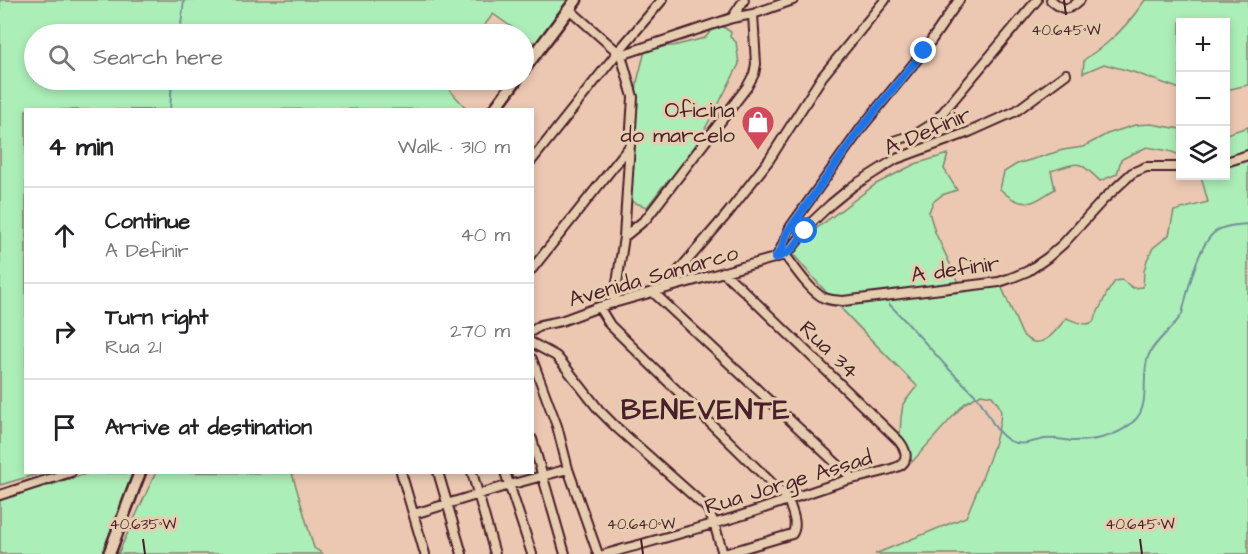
<!DOCTYPE html>
<html lang="en">
<head>
<meta charset="utf-8">
<style>
  body { margin:0; font-family:"Architects Daughter",sans-serif; background:#f2f2f2; color:#202124 }
  .controls { position:absolute; right:18px; top:18px; display:grid; overflow:hidden; border-radius:0px; box-shadow:0 3px 9px #0003 }
  .controls button { width:54px; height:54px; display:grid; place-items:center; padding:0; border:0; border-bottom:2px solid #e0e0e0; background:#fff; color:#202124; font:30px sans-serif }
  .stop { position:absolute; width:18px; height:18px; margin:-14px; border:4px solid #1a73e8; border-radius:50%; background:#fff }
  .stop.end { background:#1a73e8; border-color:#fff; box-shadow:0 2px 6px #0008 }
  .list { margin:0; padding:0; list-style:none }
  h2 { display:flex; justify-content:space-between; align-items:center; height:78px; margin:0; padding:0 24px; font-size:26px }
  h2 small { font-size:20px; font-weight:400; color:#757577 }
  .list li { display:grid; grid-template-columns:39px 1fr auto; gap:18px; align-items:center; box-sizing:border-box; height:96px; padding:0 24px; border-top:2px solid #e0e0e0 }
  .list b { display:block; font-size:22px; white-space:nowrap }
  .list p { margin:0; font-size:20px; white-space:nowrap; color:#757577 }
  .list em { font-size:20px; font-style:normal; color:#757577 }
  .icon { flex:none; width:33px; height:33px; fill:none; stroke:currentColor; stroke-width:2; stroke-linecap:round; stroke-linejoin:round }
  .map { position:relative; flex:none; width:1248px; height:554px; overflow:hidden }
  .search { position:absolute; background:#fff; box-shadow:0 3px 9px #0003; left:24px; top:24px; width:510px; height:66px; display:flex; align-items:center; gap:15px; box-sizing:border-box; padding:0 21px; border-radius:33px; color:#757577; font-size:22px }
  .panel { position:absolute; background:#fff; box-shadow:0 3px 9px #0003; left:24px; top:108px; width:510px; height:366px; border-radius:0px }
  .map>svg:first-child { display:block }
</style>
</head>
<body>
<div class="map">
<svg width="1248" height="554" viewBox="0 0 1248 554">
  <rect width="100%" height="100%" fill="#ecc8b2"/>
  <filter id="ink" filterUnits="userSpaceOnUse"><feTurbulence type="fractalNoise" baseFrequency=".0167" numOctaves="2"/><feDisplacementMap in="SourceGraphic" scale="12" xChannelSelector="R" yChannelSelector="G"/><feConvolveMatrix kernelMatrix="1 2 1 2 8 2 1 2 1" color-interpolation-filters="sRGB"/></filter>
  <g filter="url(#ink)">
    <path fill="#aceeb7" stroke="#7b8671" stroke-width="1.5" d="M 0,0 L 576,0 L 543,49 L 493,14 L 478,34 L 34,34 L 34,80 L 444,80 L 442,82 L 467,109 L 26,110 L 26,472 L 41,473 L 0,485 Z
      M 1145,0 L 1248,0 L 1248,85 L 1226,90 L 1226,22 L 1180,22 L 1180,89 L 1133,72 L 1104,64 L 1083,73 L 1084,60 C 1091,54 1100,49 1107,43 C 1122,31 1134,16 1145,0 Z
      M 717,23 L 731,32 L 730,37 L 736,42 L 739,64 L 719,103 L 686,163 L 663,186 L 647,207 L 630,201 L 635,148 L 633,141 L 637,82 L 646,47 L 673,46 L 705,38 Z
      M 1151,124 L 1180,129 L 1180,155 L 1169,151 L 1147,147 L 1124,158 L 1121,160 L 1117,174 L 1100,181 C 1077,159 1081,162 1051,171 L 1055,189 C 1048,193 1039,200 1032,202 C 1020,205 1008,197 1000,189 L 1004,172 L 1017,164 L 1063,150 L 1083,147 L 1107,134 L 1135,125 Z
      M 1248,127 L 1248,554 L 875,554 L 966,517 C 974,498 1006,426 1000,408 C 999,404 994,399 992,396 L 981,394 L 965,403 L 912,462 L 900,435 L 901,418 L 903,404 L 917,386 C 872,341 828,297 789,249 L 876,184 L 915,164 L 948,154 L 944,169 L 957,190 L 942,195 L 933,202 L 929,212 L 935,232 L 958,281 L 958,284 L 999,284 L 1002,288 L 1022,334 C 1039,354 1055,333 1066,318 C 1075,321 1085,327 1093,322 L 1107,293 L 1115,281 L 1122,280 L 1133,288 L 1143,287 L 1144,271 L 1147,260 L 1153,248 L 1169,235 L 1174,211 L 1208,202 L 1201,176 L 1226,176 L 1226,134 Z
      M 156,472 L 292,473 L 314,548 L 323,554 L 118,554 Z
      M 89,473 L 137,473 L 105,554 L 0,554 L 0,498 L 48,485 L 48,486 Z"/>
    <g fill="none" stroke-linecap="round" stroke-linejoin="round">
      <path stroke="#719199" stroke-width="2" d="M 180,34 L 184,0
        M 170,110 L 172,80
        M 889,304 C 909,324 926,344 945,365 C 955,376 967,386 977,397 C 989,411 992,431 1010,441 C 1021,447 1033,441 1045,439 C 1054,438 1064,440 1073,441 C 1096,441 1120,436 1136,419 C 1150,404 1141,376 1148,357 C 1153,342 1173,329 1182,314 C 1187,293 1199,237 1220,229 C 1228,225 1239,225 1248,224"/>
      <g stroke="#4a1f2b" stroke-width="12">
        <path id="street" d="M 1051,0 C 1062,10 1068,12 1080,0
          M 569,9 L 620,54
          M 732,18 L 744,0
          M 621,55 L 732,18 L 753,14 L 793,0
          M 894,141 L 916,134 L 934,123 L 1037,0
          M 532,160 L 618,52 L 662,0
          M 1226,162 L 1248,155
          M 624,237 L 646,219 L 747,87 L 754,74 L 756,64 L 753,14
          M 785,255 C 795,268 809,290 824,298 C 830,300 836,301 843,301 L 999,282 L 1011,278 L 1028,271 L 1047,258 L 1063,244 L 1103,200 L 1132,173 L 1146,167 L 1180,167
          M 776,257 C 783,248 785,236 791,226 L 862,127 L 924,51 L 959,0
          M 532,269 L 630,146
          M 663,289 L 728,213 L 769,160 L 822,77 L 885,0
          M 654,293 L 852,478
          M 614,303 L 624,237 L 633,97 L 621,55
          M 599,307 L 610,325 L 788,499 C 791,510 799,524 792,534 L 724,554
          M 532,331 L 541,325 L 561,321 L 599,307 L 785,255 L 792,248 L 813,221 L 831,204 L 853,186 L 880,169 L 896,159 L 969,132 L 1016,111 L 1066,74
          M 532,343 L 556,356 L 563,364 L 599,410 L 616,427 L 707,508 L 714,523 L 723,554
          M 532,359 L 557,426 L 568,469 L 598,554
          M 532,439 L 565,554
          M 401,472 L 425,554
          M 438,472 L 462,554
          M 472,472 L 495,554
          M 505,472 L 532,554
          M 0,495 L 71,472
          M 414,514 L 509,485 L 568,469
          M 606,554 C 652,541 698,529 743,515 C 777,504 810,492 844,481 C 857,477 892,471 901,465 C 910,458 904,447 899,441 L 743,290 L 723,272"/>
      </g>
      <g stroke="#4a1f2b" stroke-width="15">
        <path id="secondary" d="M 524,69 L 576,0
          M 494,110 L 516,80
          M 109,554 L 140,472"/>
      </g>
      <use href="#street" stroke="#e7cdaf" stroke-width="8"/>
      <use href="#secondary" stroke="#e7cdaf" stroke-width="10"/>
    </g>
  </g>
  <g fill="none" stroke-linecap="round" stroke-linejoin="round" filter="url(#ink)">
    <path stroke="#1a73e8" stroke-width="8" d="M 805,231 C 795,246 792,253 775,258 L 781,250 L 788,231 L 862,127 L 924,51"/>
  </g>
  <path fill="none" stroke="#4a1f2b" stroke-width="2" d="M 1064,0 L 1066,15M 143,539 L 145,554M 641,539 L 643,554M 1140,539 L 1142,554"/>
  <defs>
    <g id="shop-pin" transform="scale(1.725)"><path d="M0 17L-7.5 6A9.5 9.5 0 1 1 7.5 6Z" fill="#d1495b" stroke="#e7cdaf"/><path d="M-5-2.5h2.3a2.7 3.5 0 0 1 5.4 0H5L5.5 6h-11ZM-1.5-2.5h3a1.5 2.3 0 0 0-3 0Z" fill="#fff"/></g>
  </defs>
  <g fill-rule="evenodd">
    <use href="#shop-pin" x="758" y="122"/>
  </g>
  <g text-anchor="middle" stroke-width="6" stroke-linejoin="round" paint-order="stroke">
    <g font-size="22" fill="#4a1f2b" stroke="#e7cdaf" text-anchor="end">
      <text x="735" y="117">Oficina<tspan x="735" dy="25">do marcelo</tspan></text>
    </g>
    <g font-size="22" fill="#4a1f2b" stroke="#e7cdaf">
      <text transform="translate(927 130) rotate(-23)" y="8">A Definir</text>
      <text transform="translate(955 268) rotate(-8)" y="8">A definir</text>
      <text transform="translate(653 275) rotate(-16)" y="8">Avenida Samarco</text>
      <text transform="translate(830 349) rotate(44)" y="8">Rua 34</text>
      <text transform="translate(788 481) rotate(-17)" y="8">Rua Jorge Assad</text>
    </g>
    <g font-size="28" font-weight="bold" letter-spacing="1.5" fill="#4a1f2b" stroke="#e7cdaf">
      <text x="706" y="419">BENEVENTE</text>
    </g>
  </g>
  <g font-size="15" text-anchor="middle" fill="#4a1f2b" stroke="#e7cdaf" stroke-width="6" stroke-linejoin="round" paint-order="stroke">
    <text x="1066" y="35">40.645°W</text>
    <text x="143" y="529">40.635°W</text>
    <text x="641" y="529">40.640°W</text>
    <text x="1140" y="529">40.645°W</text>
  </g>
</svg>
<div class="controls">
<button>+</button>
<button>−</button>
<button><svg class="icon" aria-label="layers" viewBox="0 0 24 24"><path d="M12 4l9 5-9 5-9-5zM3 14l9 5 9-5"/></svg></button>
</div>
<div class="stop" style="left:805px;top:231px"></div>
<div class="stop end" style="left:924px;top:51px"></div>
<div class="search"><svg class="icon" aria-label="search" viewBox="0 0 24 24"><circle cx="10" cy="10" r="6"/><path d="M15 15l6 6"/></svg>Search here</div>
<section class="panel">
<h2>4 min<small>Walk · 310 m</small></h2>
<ul class="list">
<li><svg class="icon" aria-label="ahead" viewBox="0 0 24 24"><path d="M12 20V5M6 11l6-6 6 6"/></svg><div><b>Continue</b><p>A Definir</p></div><em>40 m</em></li>
<li><svg class="icon" aria-label="right" viewBox="0 0 24 24"><path d="M7 20v-9h11M14 6l5 5-5 5"/></svg><div><b>Turn right</b><p>Rua 21</p></div><em>270 m</em></li>
<li><svg class="icon" aria-label="arrive" viewBox="0 0 24 24"><path d="M6 21V4h12l-3 4 3 4H6"/></svg><div><b>Arrive at destination</b></div></li>
</ul>
</section>
</div>
</body>
</html>
